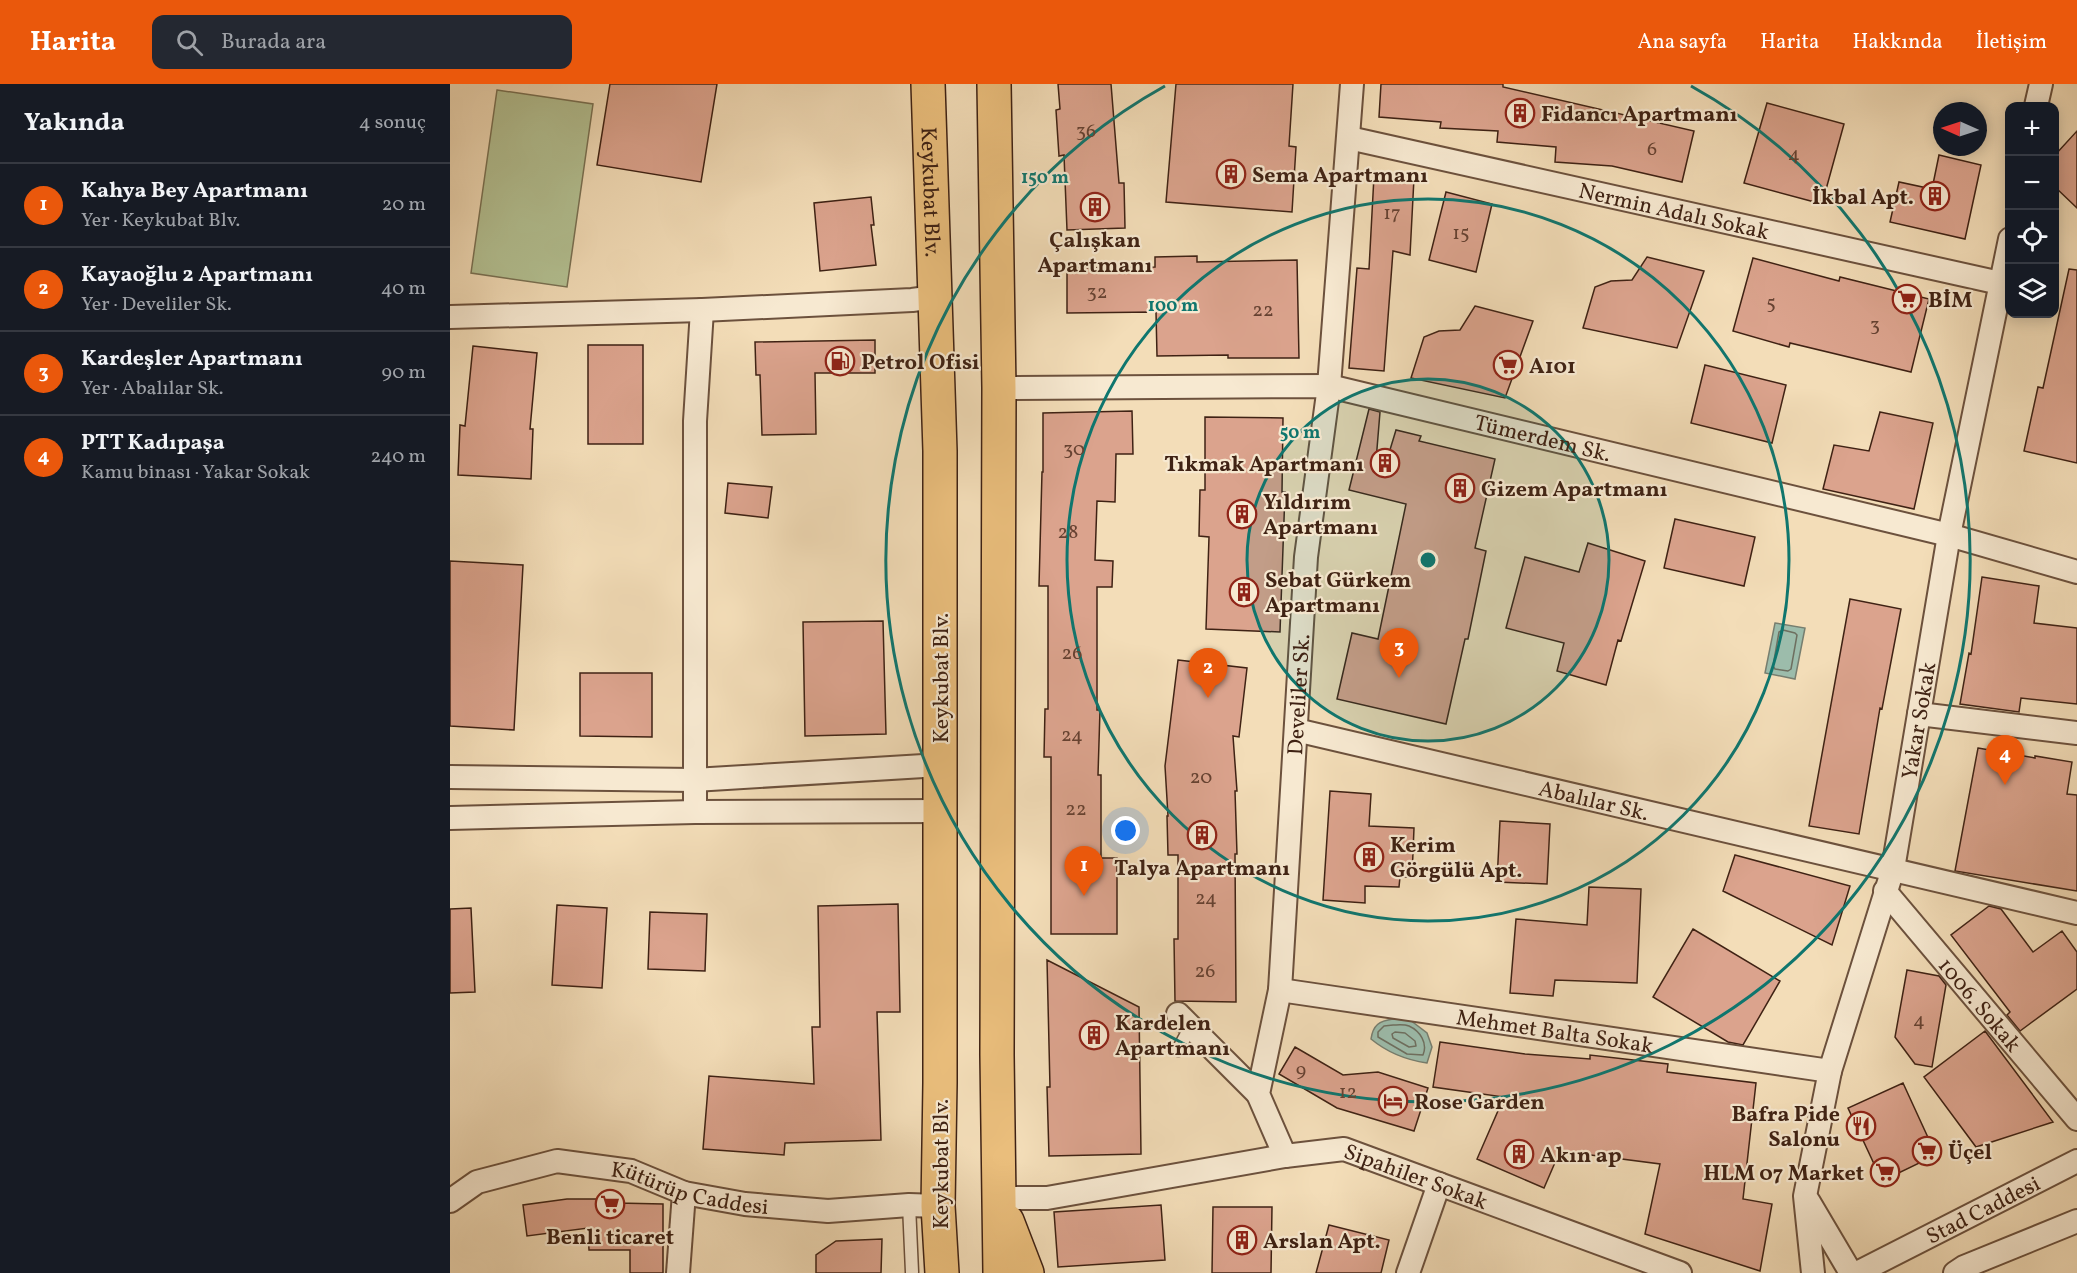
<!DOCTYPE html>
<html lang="tr">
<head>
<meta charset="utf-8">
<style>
  body { margin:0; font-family:Vollkorn,serif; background:#242831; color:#f1f3f6 }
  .controls { position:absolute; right:18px; top:18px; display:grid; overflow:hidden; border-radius:12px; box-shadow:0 3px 15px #0003 }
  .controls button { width:54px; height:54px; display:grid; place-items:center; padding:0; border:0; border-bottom:2px solid #363941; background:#171b24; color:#f1f3f6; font:30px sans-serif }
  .compass { position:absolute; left:1483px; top:18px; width:54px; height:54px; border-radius:50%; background:#171b24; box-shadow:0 3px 15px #0003; rotate:273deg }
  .you { position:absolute; left:676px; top:747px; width:21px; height:21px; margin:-15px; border:4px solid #fff; border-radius:50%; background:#1a73e8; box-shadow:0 0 0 9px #1a73e833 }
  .badge { display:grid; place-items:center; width:39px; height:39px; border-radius:50%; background:#ea580c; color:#fff; font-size:20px; font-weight:700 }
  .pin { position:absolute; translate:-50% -50px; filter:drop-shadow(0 2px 3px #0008) }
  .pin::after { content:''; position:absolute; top:32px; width:21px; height:18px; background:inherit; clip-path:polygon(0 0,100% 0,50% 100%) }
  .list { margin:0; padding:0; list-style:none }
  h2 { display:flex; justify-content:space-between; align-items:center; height:78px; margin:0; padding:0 24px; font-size:26px }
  h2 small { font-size:20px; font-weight:400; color:#9ea1a6 }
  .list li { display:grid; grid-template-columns:39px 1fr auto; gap:18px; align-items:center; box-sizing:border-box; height:84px; padding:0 24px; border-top:2px solid #363941 }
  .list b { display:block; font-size:22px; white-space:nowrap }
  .list p { margin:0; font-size:20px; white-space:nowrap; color:#9ea1a6 }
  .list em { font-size:20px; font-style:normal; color:#9ea1a6 }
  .icon { flex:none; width:33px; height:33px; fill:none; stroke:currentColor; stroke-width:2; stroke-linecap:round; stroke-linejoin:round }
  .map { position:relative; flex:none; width:1627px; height:1189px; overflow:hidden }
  header { display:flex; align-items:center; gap:36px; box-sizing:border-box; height:84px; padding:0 30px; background:#ea580c; color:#fff }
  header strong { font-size:28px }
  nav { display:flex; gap:33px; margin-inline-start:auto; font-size:21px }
  .search { width:420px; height:54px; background:#242831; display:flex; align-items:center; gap:15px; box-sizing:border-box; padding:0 21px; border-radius:12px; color:#9ea1a6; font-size:22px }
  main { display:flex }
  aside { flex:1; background:#171b24 }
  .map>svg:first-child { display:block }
</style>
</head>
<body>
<header>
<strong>Harita</strong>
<div class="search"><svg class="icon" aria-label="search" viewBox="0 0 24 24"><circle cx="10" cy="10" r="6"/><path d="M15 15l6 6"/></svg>Burada ara</div>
<nav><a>Ana sayfa</a><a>Harita</a><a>Hakkında</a><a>İletişim</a></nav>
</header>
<main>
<aside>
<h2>Yakında<small>4 sonuç</small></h2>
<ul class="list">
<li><span class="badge">1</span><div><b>Kahya Bey Apartmanı</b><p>Yer · Keykubat Blv.</p></div><em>20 m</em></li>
<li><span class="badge">2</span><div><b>Kayaoğlu 2 Apartmanı</b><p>Yer · Develiler Sk.</p></div><em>40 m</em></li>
<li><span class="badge">3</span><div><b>Kardeşler Apartmanı</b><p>Yer · Abalılar Sk.</p></div><em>90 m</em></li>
<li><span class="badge">4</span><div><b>PTT Kadıpaşa</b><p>Kamu binası · Yakar Sokak</p></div><em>240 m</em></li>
</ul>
</aside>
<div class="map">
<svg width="1627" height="1189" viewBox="0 0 1627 1189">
  <rect width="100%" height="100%" fill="#f3ddb8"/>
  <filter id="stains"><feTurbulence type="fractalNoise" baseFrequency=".00333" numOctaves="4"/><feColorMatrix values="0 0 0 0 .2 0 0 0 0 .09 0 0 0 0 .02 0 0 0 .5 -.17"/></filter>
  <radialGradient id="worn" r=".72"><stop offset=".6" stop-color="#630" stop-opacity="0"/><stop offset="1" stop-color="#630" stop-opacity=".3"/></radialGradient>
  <path fill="#b4c294" stroke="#7a7254" stroke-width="1.5" d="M 47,6 L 143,20 L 117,203 L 21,189 Z"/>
  <path fill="#9cbcab" stroke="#777e6f" stroke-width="1.5" d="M 1325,539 L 1355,544 L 1345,595 L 1315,589 Z
    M 943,935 L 960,936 L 977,949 L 982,963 L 977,979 C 956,976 938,969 921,955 C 923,941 929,937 943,935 Z"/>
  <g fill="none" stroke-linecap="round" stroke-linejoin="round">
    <path stroke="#6e6f60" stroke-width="1.5" d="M 1333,546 L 1345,549 L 1347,551 L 1341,585 L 1338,587 L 1325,585 L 1323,582 L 1329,548 Z
      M 943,941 C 947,941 954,940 959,942 C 970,947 978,959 973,971 L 957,970 L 928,953 L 928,948 L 934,942 Z
      M 945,948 L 955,949 L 965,957 L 966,962 L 959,963 L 943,954 L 942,950 Z"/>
  </g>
  <path fill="#dba38d" stroke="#3f2214" stroke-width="1.5" d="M 160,0 L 267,0 L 251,98 L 147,81 Z
    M 608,0 L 661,0 L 669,99 L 674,99 L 675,144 L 617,146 L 614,71 L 609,72 L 606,26 L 610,25 Z
    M 726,0 L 843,0 L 839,62 L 846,63 L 842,128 L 716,118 Z
    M 931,0 L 1053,0 L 1053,3 L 1244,47 L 1232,98 L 1162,82 L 1105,78 L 1106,63 L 1047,58 L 1048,47 L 990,44 L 991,38 L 929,33 Z
    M 1317,19 L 1394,40 L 1372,120 L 1294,99 Z
    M 1627,47 L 1627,124 L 1605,103 L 1605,71 Z
    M 1489,71 L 1531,81 L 1515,155 L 1440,138 L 1449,98 L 1482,105 Z
    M 924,92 L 964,94 L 960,171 L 943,167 L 934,287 L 899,284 L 907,184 L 919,185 Z
    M 996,108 L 1042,120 L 1026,188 L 979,176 Z
    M 421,113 L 424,141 L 421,141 L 426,181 L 370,187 L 364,119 Z
    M 747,172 L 747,178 L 847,176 L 849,274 L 778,274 L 778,271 L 707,272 L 706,228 L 617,229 L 617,184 L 705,183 L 705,173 Z
    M 1197,173 L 1254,187 L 1227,264 L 1133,244 L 1145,203 L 1161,197 L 1182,196 Z
    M 1303,174 L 1389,197 L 1390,193 L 1479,215 L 1461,288 L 1340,259 L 1339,263 L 1283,247 Z
    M 1619,185 L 1627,186 L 1627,379 L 1574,367 L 1588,303 L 1593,304 Z
    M 1025,222 L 1083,237 L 1055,314 L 961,294 L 974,253 L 989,247 L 1010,246 Z
    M 425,256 L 425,289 L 365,289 L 366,350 L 312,351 L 310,291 L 306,291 L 305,258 Z
    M 138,261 L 193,261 L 193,360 L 138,360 Z
    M 23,262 L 87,269 L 80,345 L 83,345 L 81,395 L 8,391 L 10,341 L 15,342 Z
    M 1255,281 L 1336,301 L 1322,359 L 1241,339 Z
    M 919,325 L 930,328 L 926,377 L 936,379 L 946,346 L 971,352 L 969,357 L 1045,375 L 1025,464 L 1036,467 L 1018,555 L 1015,555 L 996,640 L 887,615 L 902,549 L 928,555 L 956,420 L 899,406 Z
    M 682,327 L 683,370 L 666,370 L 665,418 L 647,417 L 645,476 L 663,477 L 662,503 L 647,503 L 647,626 L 650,626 L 648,691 L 651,691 L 651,774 L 667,774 L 667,850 L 601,850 L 601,673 L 594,673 L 595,625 L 598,625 L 598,502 L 589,502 L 592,388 L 593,388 L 593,329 Z
    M 1430,328 L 1483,339 L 1464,425 L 1373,405 L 1384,361 L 1419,367 Z
    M 755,333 L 833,334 L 832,408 L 835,408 L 830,548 L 756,545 L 759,453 L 749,452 L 750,406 L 755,406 Z
    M 278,399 L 322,403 L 318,434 L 275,429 Z
    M 1225,435 L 1305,453 L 1294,502 L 1214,484 Z
    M 1138,459 L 1195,477 L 1171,557 L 1168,556 L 1156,601 L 1107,587 L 1114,559 L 1056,544 L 1075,473 L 1129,488 Z
    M 0,477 L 73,481 L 64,646 L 0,642 Z
    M 1532,493 L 1589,502 L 1584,539 L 1627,544 L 1627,620 L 1571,614 L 1569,628 L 1510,620 L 1519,569 L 1521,570 Z
    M 1400,515 L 1451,525 L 1432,625 L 1430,624 L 1409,750 L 1359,742 Z
    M 433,537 L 436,650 L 355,652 L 353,538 Z
    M 728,576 L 797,584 L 789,653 L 783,652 L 787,707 L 785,707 L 787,770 L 785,770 L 786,918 L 725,917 L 724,855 L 728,855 L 728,771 L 718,771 L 717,732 L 718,732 L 715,682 Z
    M 130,589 L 202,589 L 202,653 L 130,652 Z
    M 1528,664 L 1585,674 L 1585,672 L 1622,678 L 1617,710 L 1627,711 L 1627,807 L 1505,787 Z
    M 880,707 L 921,710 L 919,742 L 964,744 L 962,793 L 950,793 L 949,803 L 915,802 L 915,819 L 873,816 Z
    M 1050,737 L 1100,740 L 1097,800 L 1047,798 Z
    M 1285,771 L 1400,802 L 1382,861 L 1273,807 Z
    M 1139,803 L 1191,805 L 1187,899 L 1105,896 L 1103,912 L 1060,909 L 1066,835 L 1137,841 Z
    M 448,820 L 450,928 L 427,928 L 431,1056 L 335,1059 L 334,1071 L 253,1065 L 259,992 L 364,1000 L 362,943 L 370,943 L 368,822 Z
    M 107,821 L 157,824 L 152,904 L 102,901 Z
    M 1539,822 L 1551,825 L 1583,868 L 1612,847 L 1627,868 L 1627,905 L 1570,947 L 1557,931 L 1560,928 L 1501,851 Z
    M 21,824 L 25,908 L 0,909 L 0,825 Z
    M 200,828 L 257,830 L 255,887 L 198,885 Z
    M 1243,845 L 1330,897 L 1293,961 L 1278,958 L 1203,913 Z
    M 597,876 L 689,923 L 691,1070 L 599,1072 L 597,1003 L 600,1003 Z
    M 1457,886 L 1489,892 L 1496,901 L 1482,983 L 1465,980 L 1445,953 Z
    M 1535,947 L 1603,1038 L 1526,1063 L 1474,993 Z
    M 990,958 L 1075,970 L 1140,975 L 1140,971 L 1218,980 L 1217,988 L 1306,999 L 1293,1115 L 1322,1120 L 1310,1187 L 1195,1150 L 1210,1080 L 1110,1067 L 1094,1104 L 1027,1075 L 1054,1013 L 983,1003 Z
    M 845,963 L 893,991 L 928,988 L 978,1004 L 964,1047 L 887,1024 L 829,990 Z
    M 1453,999 L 1486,1071 L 1432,1097 L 1398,1024 Z
    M 117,1115 L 167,1115 L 167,1119 L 213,1120 L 213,1189 L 180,1189 L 180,1166 L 139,1166 L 138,1144 L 77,1152 L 73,1121 Z
    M 711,1121 L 715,1176 L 608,1183 L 604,1128 Z
    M 763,1123 L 822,1123 L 821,1189 L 762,1189 Z
    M 879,1141 L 939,1156 L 931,1189 L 866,1189 Z
    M 432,1155 L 431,1189 L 366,1189 L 366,1171 L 386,1157 Z"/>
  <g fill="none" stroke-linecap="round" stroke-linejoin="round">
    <g stroke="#6c513d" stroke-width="15">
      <path id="service" d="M 728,966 L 741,942
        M 459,1121 L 462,1188"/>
    </g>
    <g stroke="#6c513d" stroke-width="26">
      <g id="minor">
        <path d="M 1586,22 L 1591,0"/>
        <path id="s1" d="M 899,54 L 1550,199"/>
        <path d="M 0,233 L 252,226 L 462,216 L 485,213"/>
        <path id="s2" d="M 549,304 L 879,302 L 1499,451 L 1627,488"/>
        <path d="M 1469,630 L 1627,649"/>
        <path id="s3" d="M 846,646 L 1627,829"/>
        <path d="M 0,693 L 244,696 L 490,681"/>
        <path d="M 245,728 L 245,337 L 252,226"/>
        <path d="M 0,734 L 245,728 L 491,727"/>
        <path id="s4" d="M 1435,807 L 1627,1035"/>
        <path id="s5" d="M 830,906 L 1380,987"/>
        <path d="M 728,930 L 808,1010"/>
        <path id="s6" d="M 835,1072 L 808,1010 L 830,906 L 856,473 L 879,302 L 902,0"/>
        <path id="s7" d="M 549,1114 L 597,1114 L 835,1072 L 894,1065 L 1230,1189"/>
        <path id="s8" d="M 0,1117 L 27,1098 L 107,1077 L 181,1087 L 234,1109 L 295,1120 L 378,1127 L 459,1121 L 488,1122"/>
        <path d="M 1359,1118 L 1401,1189"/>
        <path d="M 228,1189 L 234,1109"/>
        <path d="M 958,1189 L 989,1100"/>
        <path id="s9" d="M 1363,1189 L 1355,1112 L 1380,987 L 1443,785 L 1499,451 L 1560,155"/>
        <path id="s10" d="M 1407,1189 L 1627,1077"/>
        <path d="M 1505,1189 L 1514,1183 L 1627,1137"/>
      </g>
    </g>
    <g stroke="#3f2214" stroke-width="36">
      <g id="trunk">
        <path id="s11" d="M 478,0 L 490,367 L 490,999 L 488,1122 L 492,1189"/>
        <path d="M 544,0 L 549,304 L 547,971 L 550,1189"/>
        <path d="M 557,1137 L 577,1189"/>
      </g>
    </g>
    <use href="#service" stroke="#f7e9d1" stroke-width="12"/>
    <use href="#minor" stroke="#f7e9d1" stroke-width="22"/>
    <use href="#trunk" stroke="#eabe7c" stroke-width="33"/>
  </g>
  <circle cx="978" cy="476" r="181" fill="#0f766e" fill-opacity=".12"/>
  <g fill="none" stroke="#0f766e" stroke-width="3">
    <circle cx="978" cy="476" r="181"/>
    <circle cx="978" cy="476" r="361"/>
    <path d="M1241 2A542 542 0 1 1 715 2"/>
  </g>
  <defs>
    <g id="building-ring" transform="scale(1.5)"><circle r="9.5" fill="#f7e9d1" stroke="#8f2418" stroke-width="1.5"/><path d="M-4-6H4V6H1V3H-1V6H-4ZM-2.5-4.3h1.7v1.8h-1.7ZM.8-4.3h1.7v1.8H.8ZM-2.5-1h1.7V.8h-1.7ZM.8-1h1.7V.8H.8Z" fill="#8f2418"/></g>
    <g id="supermarket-ring" transform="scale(1.5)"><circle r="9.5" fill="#f7e9d1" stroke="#8f2418" stroke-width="1.5"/><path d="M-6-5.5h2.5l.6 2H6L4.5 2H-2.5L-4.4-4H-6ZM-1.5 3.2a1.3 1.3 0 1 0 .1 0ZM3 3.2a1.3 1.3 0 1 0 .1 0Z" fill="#8f2418"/></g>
    <g id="fuel-ring" transform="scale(1.5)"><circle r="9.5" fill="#f7e9d1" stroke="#8f2418" stroke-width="1.5"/><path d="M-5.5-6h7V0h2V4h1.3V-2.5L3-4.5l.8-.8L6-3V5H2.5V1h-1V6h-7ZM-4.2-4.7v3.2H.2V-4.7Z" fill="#8f2418"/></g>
    <g id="hotel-ring" transform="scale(1.5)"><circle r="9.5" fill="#f7e9d1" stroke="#8f2418" stroke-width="1.5"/><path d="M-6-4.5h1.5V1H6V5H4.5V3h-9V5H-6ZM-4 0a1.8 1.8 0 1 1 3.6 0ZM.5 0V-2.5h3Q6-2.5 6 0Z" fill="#8f2418"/></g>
    <g id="restaurant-ring" transform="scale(1.5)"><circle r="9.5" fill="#f7e9d1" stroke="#8f2418" stroke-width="1.5"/><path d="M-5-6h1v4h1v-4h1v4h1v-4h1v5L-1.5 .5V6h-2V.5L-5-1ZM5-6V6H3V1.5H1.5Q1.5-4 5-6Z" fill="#8f2418"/></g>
  </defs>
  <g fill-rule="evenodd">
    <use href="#building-ring" x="1070" y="29"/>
    <use href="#building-ring" x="781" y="90"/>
    <use href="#building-ring" x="1485" y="112"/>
    <use href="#building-ring" x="645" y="123"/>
    <use href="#supermarket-ring" x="1457" y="215"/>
    <use href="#fuel-ring" x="390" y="277"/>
    <use href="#supermarket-ring" x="1058" y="281"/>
    <use href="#building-ring" x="935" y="379"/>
    <use href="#building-ring" x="1010" y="404"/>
    <use href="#building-ring" x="792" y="430"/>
    <use href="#building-ring" x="794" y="508"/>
    <use href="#building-ring" x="752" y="751"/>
    <use href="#building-ring" x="919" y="773"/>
    <use href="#building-ring" x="644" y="951"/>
    <use href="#hotel-ring" x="943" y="1017"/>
    <use href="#restaurant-ring" x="1411" y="1042"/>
    <use href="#supermarket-ring" x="1477" y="1067"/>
    <use href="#building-ring" x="1069" y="1070"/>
    <use href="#supermarket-ring" x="1435" y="1088"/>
    <use href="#supermarket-ring" x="160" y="1120"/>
    <use href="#building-ring" x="792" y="1156"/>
  </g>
  <g text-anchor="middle" stroke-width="4.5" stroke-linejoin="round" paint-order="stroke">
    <g font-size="20" fill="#664232">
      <text x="636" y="53">36</text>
      <text x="1202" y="71">6</text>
      <text x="1344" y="76">4</text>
      <text x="942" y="135">17</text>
      <text x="1011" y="155">15</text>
      <text x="647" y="214">32</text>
      <text x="1321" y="225">5</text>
      <text x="813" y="232">22</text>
      <text x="1425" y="247">3</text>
      <text x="624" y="371">30</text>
      <text x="618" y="454">28</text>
      <text x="622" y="575">26</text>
      <text x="622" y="657">24</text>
      <text x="751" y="699">20</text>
      <text x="626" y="731">22</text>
      <text x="756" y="820">24</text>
      <text x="755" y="893">26</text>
      <text x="1469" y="942">4</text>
      <text x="851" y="992">9</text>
      <text x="898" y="1014">12</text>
    </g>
    <g font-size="22" font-weight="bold" fill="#3f2214" stroke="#f7e9d1" text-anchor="start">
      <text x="1091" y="37">Fidancı Apartmanı</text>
      <text x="802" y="98">Sema Apartmanı</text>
      <text x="1464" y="120" text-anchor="end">İkbal Apt.</text>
      <text x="645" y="163" text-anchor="middle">Çalışkan<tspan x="645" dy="25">Apartmanı</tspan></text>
      <text x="1478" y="223">BİM</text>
      <text x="411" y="285">Petrol Ofisi</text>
      <text x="1079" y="289">A101</text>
      <text x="914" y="387" text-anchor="end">Tıkmak Apartmanı</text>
      <text x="1031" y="412">Gizem Apartmanı</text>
      <text x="813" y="425">Yıldırım<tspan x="813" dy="25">Apartmanı</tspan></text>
      <text x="815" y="503">Sebat Gürkem<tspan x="815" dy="25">Apartmanı</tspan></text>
      <text x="940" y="768">Kerim<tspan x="940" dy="25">Görgülü Apt.</tspan></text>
      <text x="752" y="791" text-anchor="middle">Talya Apartmanı</text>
      <text x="665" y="946">Kardelen<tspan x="665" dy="25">Apartmanı</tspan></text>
      <text x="964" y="1025">Rose Garden</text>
      <text x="1390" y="1037" text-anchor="end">Bafra Pide<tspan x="1390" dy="25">Salonu</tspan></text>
      <text x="1498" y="1075">Üçel</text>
      <text x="1090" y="1078">Akın ap</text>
      <text x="1414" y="1096" text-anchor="end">HLM 07 Market</text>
      <text x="160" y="1160" text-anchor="middle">Benli ticaret</text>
      <text x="813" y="1164">Arslan Apt.</text>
    </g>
    <g font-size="22" fill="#3f2214" stroke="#f7e9d1">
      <text dy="8" stroke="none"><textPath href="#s11" startOffset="108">Keykubat Blv.</textPath></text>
      <text dy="8" stroke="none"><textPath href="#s1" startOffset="333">Nermin Adalı Sokak</textPath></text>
      <text dy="8" stroke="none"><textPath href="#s2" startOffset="550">Tümerdem Sk.</textPath></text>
      <text transform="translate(490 594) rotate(-90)" y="8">Keykubat Blv.</text>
      <text dy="8" stroke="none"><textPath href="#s6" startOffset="470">Develiler Sk.</textPath></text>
      <text dy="8" stroke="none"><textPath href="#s9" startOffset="567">Yakar Sokak</textPath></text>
      <text dy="8" stroke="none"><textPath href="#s3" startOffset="306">Abalılar Sk.</textPath></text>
      <text dy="8" stroke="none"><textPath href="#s4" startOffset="148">1006. Sokak</textPath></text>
      <text dy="8" stroke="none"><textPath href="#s5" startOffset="278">Mehmet Balta Sokak</textPath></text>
      <text transform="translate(490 1080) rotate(-90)" y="8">Keykubat Blv.</text>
      <text dy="8" stroke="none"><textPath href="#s7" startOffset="426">Sipahiler Sokak</textPath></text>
      <text dy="8" stroke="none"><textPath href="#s8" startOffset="252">Kütürüp Caddesi</textPath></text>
      <text dy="8" stroke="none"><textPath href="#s10" startOffset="141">Stad Caddesi</textPath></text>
    </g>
  </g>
  <circle cx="978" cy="476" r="9" fill="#0f766e" stroke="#f7e9d1" stroke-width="3"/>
  <g font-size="18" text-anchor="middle" font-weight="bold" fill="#0f766e" stroke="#f7e9d1" stroke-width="4.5" stroke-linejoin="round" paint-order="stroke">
    <text x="595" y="99">150 m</text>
    <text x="723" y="227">100 m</text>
    <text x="850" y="354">50 m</text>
  </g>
  <rect width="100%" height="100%" filter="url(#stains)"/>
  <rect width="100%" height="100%" fill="url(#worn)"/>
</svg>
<div class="controls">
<button>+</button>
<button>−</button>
<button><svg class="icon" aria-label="locate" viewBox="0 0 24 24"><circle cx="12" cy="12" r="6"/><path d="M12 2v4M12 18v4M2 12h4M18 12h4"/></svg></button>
<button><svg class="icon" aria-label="layers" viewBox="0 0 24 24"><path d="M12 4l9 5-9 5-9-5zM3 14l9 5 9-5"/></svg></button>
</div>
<svg class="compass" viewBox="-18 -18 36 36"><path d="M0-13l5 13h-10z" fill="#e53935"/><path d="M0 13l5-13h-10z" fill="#9ea1a6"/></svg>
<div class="you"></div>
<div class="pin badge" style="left:634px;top:812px">1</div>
<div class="pin badge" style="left:758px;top:614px">2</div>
<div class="pin badge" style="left:949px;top:594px">3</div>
<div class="pin badge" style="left:1555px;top:701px">4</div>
</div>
</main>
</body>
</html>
